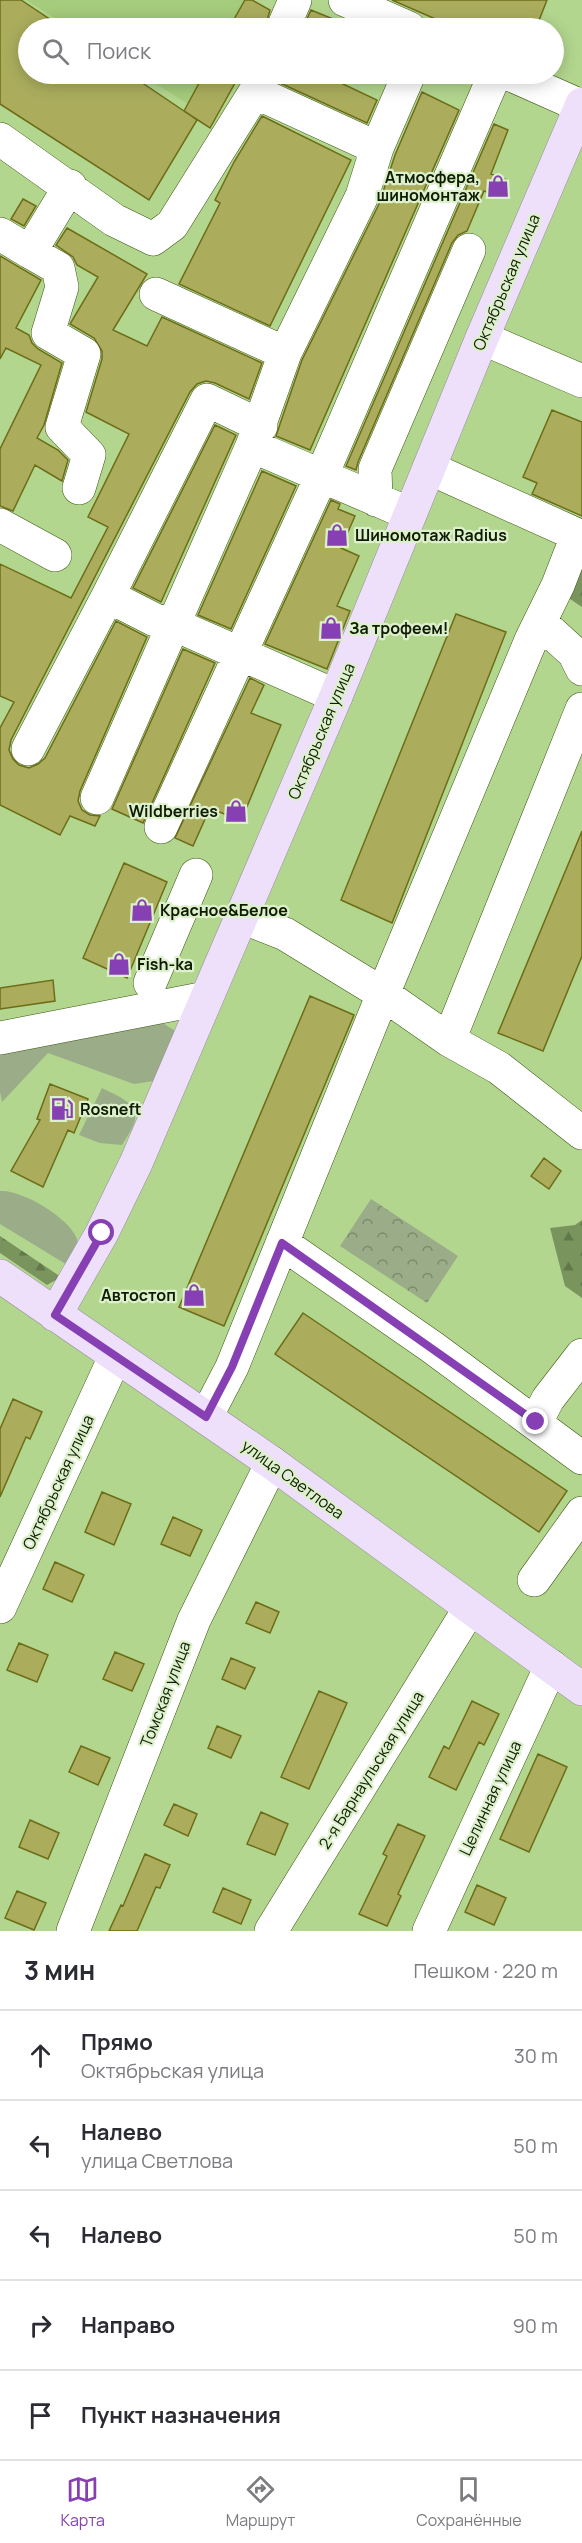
<!DOCTYPE html>
<html lang="ru">
<head>
<meta charset="utf-8">
<style>
  body { margin:0; font-family:Manrope,sans-serif; background:#f7f7f7; color:#2b2b33 }
  .stop { position:absolute; width:18px; height:18px; margin:-14px; border:4px solid #8640b3; border-radius:50%; background:#fff }
  .stop.end { background:#8640b3; border-color:#fff; box-shadow:0 2px 6px #0008 }
  .list { margin:0; padding:0; list-style:none }
  h2 { display:flex; justify-content:space-between; align-items:center; height:78px; margin:0; padding:0 24px; font-size:26px }
  h2 small { font-size:20px; font-weight:400; color:#7c7c81 }
  .list li { display:grid; grid-template-columns:39px 1fr auto; gap:18px; align-items:center; box-sizing:border-box; height:90px; padding:0 24px; border-top:2px solid #e1e1e2 }
  .list b { display:block; font-size:22px; white-space:nowrap }
  .list p { margin:0; font-size:20px; white-space:nowrap; color:#7c7c81 }
  .list em { font-size:20px; font-style:normal; color:#7c7c81 }
  .icon { flex:none; width:33px; height:33px; fill:none; stroke:currentColor; stroke-width:2; stroke-linecap:round; stroke-linejoin:round }
  .map { position:relative; flex:none; width:582px; height:1931px; overflow:hidden }
  .search { position:absolute; background:#fff; box-shadow:0 3px 15px #0003; left:18px; right:18px; top:18px; height:66px; display:flex; align-items:center; gap:15px; box-sizing:border-box; padding:0 21px; border-radius:33px; color:#7c7c81; font-size:22px }
  .sheet { height:528px; background:#fff }
  nav { display:flex; justify-content:space-around; align-items:center; box-sizing:border-box; height:84px; border-top:2px solid #e1e1e2; background:#fff; font-size:16px; color:#7c7c81 }
  nav a { display:grid; justify-items:center; gap:3px }
  nav .on { color:#8640b3 }
  .map>svg:first-child { display:block }
</style>
</head>
<body>
<div class="map">
<svg width="582" height="1931" viewBox="0 0 582 1931">
  <defs>
    <pattern id="forest-firs" width="22" height="20" patternUnits="userSpaceOnUse" patternTransform="scale(1.5)"><rect width="22" height="20" fill="#7a945e"/><path d="M5 1l3.5 6h-7zM16 11l3.5 6h-7z" fill="#62784b"/></pattern>
    <pattern id="park-crowns" width="20" height="18" patternUnits="userSpaceOnUse" patternTransform="scale(1.5)"><rect width="20" height="18" fill="#9aac88"/><path d="M2 6a3 3 0 1 1 6 0M12 15a3 3 0 1 1 6 0" fill="none" stroke="#7c8b6d"/></pattern>
  </defs>
  <rect width="100%" height="100%" fill="#b2d68e"/>
  <path fill="#a5cb7c" d="M 26,0 L 245,0 L 229,28 L 71,28 Z
    M 140,74 L 204,74 L 188,104 Z"/>
  <path fill="#9aac88" d="M 156,1019 L 177,1032 L 154,1081 L 134,1084 L 48,1053 L 2,1102 L 0,1092 L 0,1047 Z
    M 102,1088 C 113,1094 138,1102 135,1119 C 134,1127 126,1138 122,1145 L 100,1143 L 79,1135 Z
    M 0,1191 C 21,1189 70,1218 77,1239 C 79,1248 72,1259 69,1266 L 0,1224 Z"/>
  <path fill="url(#forest-firs)" d="M 582,564 L 582,607 L 564,595 Z
    M 582,1220 L 582,1298 L 565,1286 L 550,1228 L 575,1225 Z
    M 0,1236 L 61,1277 L 47,1285 L 0,1253 Z"/>
  <path fill="url(#park-crowns)" d="M 371,1199 L 458,1256 L 427,1303 L 340,1246 Z"/>
  <path fill="#abad5d" stroke="#6d6d18" stroke-width="1.5" d="M 0,0 L 21,0 L 63,28 L 28,28 L 28,74 L 129,74 L 184,111 L 204,74 L 240,74 L 210,128 L 184,111 L 197,120 L 149,200 L 0,104 Z
    M 245,0 L 252,0 L 270,10 L 265,28 L 229,28 Z
    M 392,0 L 547,0 L 538,23 L 529,19 L 526,28 L 456,28 Z
    M 311,10 L 355,28 L 303,28 Z
    M 281,74 L 322,74 L 377,100 L 367,123 L 280,83 Z
    M 422,92 L 459,110 L 310,450 L 276,436 L 280,424 L 302,360 L 379,204 L 395,155 Z
    M 262,116 L 351,160 L 270,326 L 179,284 L 220,203 L 215,200 L 234,162 Z
    M 494,124 L 508,130 L 491,174 L 507,180 L 500,197 L 484,191 L 467,231 L 458,235 L 452,243 L 358,462 L 356,470 L 346,466 Z
    M 23,199 L 36,206 L 24,226 L 11,219 Z
    M 67,228 L 147,274 L 113,330 L 147,346 L 162,317 L 262,363 L 249,399 L 215,383 L 206,381 L 197,384 L 190,392 L 11,740 L 9,750 L 13,759 L 19,765 L 29,768 L 38,764 L 45,758 L 116,621 L 147,637 L 80,791 L 78,801 L 82,810 L 90,815 L 100,816 L 95,826 L 70,816 L 60,835 L 0,805 L 0,728 L 14,702 L 0,696 L 0,564 L 71,598 L 108,527 L 88,517 L 129,434 L 86,412 L 102,359 L 102,351 L 94,338 L 70,324 L 98,277 L 77,265 L 73,257 L 56,245 Z
    M 0,256 L 41,280 L 16,328 L 29,335 L 32,343 L 38,349 L 62,363 L 44,425 L 37,438 L 58,450 L 68,460 L 62,481 L 35,465 L 13,511 L 0,506 L 0,449 L 41,365 L 6,348 L 0,359 Z
    M 552,410 L 582,422 L 582,516 L 532,494 L 537,483 L 523,477 Z
    M 215,425 L 236,435 L 161,602 L 133,588 Z
    M 262,471 L 296,486 L 231,629 L 198,615 Z
    M 331,500 L 340,504 L 338,509 L 355,516 L 341,548 L 359,556 L 337,606 L 350,611 L 327,669 L 265,644 Z
    M 456,614 L 506,632 L 392,923 L 341,900 Z
    M 183,649 L 215,663 L 143,823 L 112,809 Z
    M 250,678 L 264,685 L 251,713 L 281,725 L 241,821 L 210,808 L 193,846 L 175,838 Z
    M 582,831 L 582,956 L 543,1051 L 498,1033 Z
    M 124,863 L 167,882 L 127,978 L 83,958 Z
    M 53,980 L 55,1001 L 0,1009 L 0,988 Z
    M 310,996 L 354,1015 L 224,1326 L 179,1307 Z
    M 50,1084 L 88,1099 L 74,1133 L 68,1130 L 43,1187 L 11,1171 L 40,1120 L 37,1119 Z
    M 544,1158 L 561,1171 L 549,1189 L 531,1176 Z
    M 303,1313 L 567,1491 L 539,1532 L 275,1354 Z
    M 13,1399 L 42,1412 L 30,1439 L 26,1437 L 0,1497 L 0,1429 Z
    M 102,1492 L 131,1504 L 114,1545 L 85,1532 Z
    M 173,1517 L 202,1530 L 190,1556 L 161,1544 Z
    M 55,1562 L 84,1575 L 72,1602 L 43,1589 Z
    M 256,1602 L 279,1612 L 270,1633 L 246,1623 Z
    M 19,1643 L 48,1655 L 37,1682 L 7,1670 Z
    M 115,1652 L 144,1664 L 132,1691 L 103,1679 Z
    M 231,1658 L 255,1668 L 245,1689 L 222,1679 Z
    M 319,1691 L 347,1703 L 309,1789 L 281,1777 Z
    M 472,1701 L 499,1714 L 484,1745 L 479,1742 L 456,1790 L 429,1777 L 444,1746 L 449,1749 Z
    M 217,1726 L 241,1736 L 231,1758 L 208,1748 Z
    M 81,1746 L 110,1758 L 98,1785 L 69,1772 Z
    M 538,1754 L 567,1767 L 529,1852 L 500,1839 Z
    M 174,1804 L 197,1814 L 188,1836 L 164,1825 Z
    M 261,1812 L 288,1824 L 275,1855 L 247,1844 Z
    M 30,1820 L 59,1833 L 48,1859 L 19,1847 Z
    M 398,1824 L 425,1836 L 398,1894 L 401,1896 L 387,1926 L 359,1914 L 387,1856 L 383,1854 Z
    M 145,1854 L 170,1865 L 160,1888 L 156,1887 L 137,1931 L 109,1931 L 121,1905 L 123,1906 Z
    M 477,1885 L 506,1898 L 494,1925 L 465,1912 Z
    M 223,1888 L 251,1900 L 241,1924 L 213,1912 Z
    M 17,1891 L 46,1903 L 34,1930 L 5,1918 Z"/>
  <g fill="none" stroke-linecap="round" stroke-linejoin="round">
    <g stroke="#3b5810" stroke-width="34">
      <path id="minor" d="M 345,0 L 409,28
        M 283,28 L 295,0
        M 409,74 L 377,148 L 362,196 L 285,353 L 252,446 L 410,514
        M 509,74 L 581,106
        M 255,92 L 377,148
        M 0,139 L 114,220 L 153,239 L 172,225 L 255,92 L 263,74
        M 0,234 L 30,252 L 70,186
        M 30,252 L 58,268 L 62,287 L 48,333 L 84,354 L 62,427 L 89,455 L 79,488
        M 156,294 L 285,353
        M 482,338 L 582,381
        M 261,426 L 207,400 L 108,596 L 155,620 L 173,624 L 336,696
        M 429,468 L 582,537
        M 376,500 L 375,469 L 469,250
        M 0,525 L 55,555
        M 540,622 L 574,653 L 582,669
        M 28,749 L 108,596
        M 97,798 L 252,446
        M 161,827 L 321,477 L 495,74
        M 242,917 L 285,934 L 383,994 L 449,1040 L 499,1068 L 582,1133
        M 150,983 L 196,875
        M 0,1038 L 206,998
        M 449,1040 L 582,709
        M 282,1243 L 432,1347 L 582,1458
        M 206,1417 L 232,1367 L 383,994 L 531,640 L 558,585 L 577,536
        M 536,1422 L 548,1399 L 582,1355
        M 534,1580 L 582,1513
        M 0,1607 L 115,1357
        M 73,1931 L 194,1620 L 272,1463
        M 271,1931 L 470,1608
        M 429,1931 L 551,1666"/>
    </g>
    <g stroke="#998ea1" stroke-width="34">
      <path id="major" d="M 0,1276 L 272,1463 L 582,1689
        M 55,1315 L 102,1233 L 136,1163 L 336,696 L 482,338 L 582,104"/>
    </g>
    <use href="#minor" stroke="#fff" stroke-width="33"/>
    <use href="#major" stroke="#eee0fa" stroke-width="33"/>
  </g>
  <g fill="none" stroke-linecap="round" stroke-linejoin="round">
    <path stroke="#8640b3" stroke-width="8" d="M 102,1233 L 55,1315 L 206,1417 L 232,1367 L 282,1243 L 536,1422"/>
  </g>
  <defs>
    <g id="shop-bare" transform="scale(1.8)"><path d="M-5-2.5h2.3a2.7 3.5 0 0 1 5.4 0H5L5.5 6h-11ZM-1.5-2.5h3a1.5 2.3 0 0 0-3 0Z" fill="#8640b3" stroke="#ddf0cc" stroke-width="2.5" paint-order="stroke"/></g>
    <g id="fuel-bare" transform="scale(1.8)"><path d="M-5.5-6h7V0h2V4h1.3V-2.5L3-4.5l.8-.8L6-3V5H2.5V1h-1V6h-7ZM-4.2-4.7v3.2H.2V-4.7Z" fill="#8640b3" stroke="#ddf0cc" stroke-width="2.5" paint-order="stroke"/></g>
  </defs>
  <g fill-rule="evenodd">
    <use href="#shop-bare" x="498" y="186"/>
    <use href="#shop-bare" x="337" y="535"/>
    <use href="#shop-bare" x="331" y="628"/>
    <use href="#shop-bare" x="236" y="811"/>
    <use href="#shop-bare" x="142" y="910"/>
    <use href="#shop-bare" x="119" y="964"/>
    <use href="#fuel-bare" x="62" y="1109"/>
    <use href="#shop-bare" x="194" y="1295"/>
  </g>
  <g text-anchor="middle" stroke-width="4.5" stroke-linejoin="round" paint-order="stroke">
    <g font-size="16" font-weight="bold" fill="#0f1c02" stroke="#ddf0cc" text-anchor="start">
      <text x="480" y="183" text-anchor="end">Атмосфера,<tspan x="480" dy="18">шиномонтаж</tspan></text>
      <text x="355" y="541">Шиномотаж Radius</text>
      <text x="349" y="634">За трофеем!</text>
      <text x="218" y="817" text-anchor="end">Wildberries</text>
      <text x="160" y="916">Красное&amp;Белое</text>
      <text x="137" y="970">Fish-ka</text>
      <text x="80" y="1115">Rosneft</text>
      <text x="176" y="1301" text-anchor="end">Автостоп</text>
    </g>
    <g font-size="16" fill="#0f1c02" stroke="#ddf0cc">
      <text transform="translate(506 282) rotate(-67)" y="6">Октябрьская улица</text>
      <text transform="translate(321 731) rotate(-67)" y="6">Октябрьская улица</text>
      <text transform="translate(293 1479) rotate(36)" y="6">улица Светлова</text>
      <text transform="translate(58 1482) rotate(-65)" y="6">Октябрьская улица</text>
      <text transform="translate(165 1694) rotate(-69)" y="6">Томская улица</text>
      <text transform="translate(371 1770) rotate(-58)" y="6">2-я Барнаульская улица</text>
      <text transform="translate(490 1798) rotate(-65)" y="6">Целинная улица</text>
    </g>
  </g>
</svg>
<div class="stop" style="left:102px;top:1233px"></div>
<div class="stop end" style="left:536px;top:1422px"></div>
<div class="search"><svg class="icon" aria-label="search" viewBox="0 0 24 24"><circle cx="10" cy="10" r="6"/><path d="M15 15l6 6"/></svg>Поиск</div>
</div>
<section class="sheet">
<h2>3 мин<small>Пешком · 220 m</small></h2>
<ul class="list">
<li><svg class="icon" aria-label="ahead" viewBox="0 0 24 24"><path d="M12 20V5M6 11l6-6 6 6"/></svg><div><b>Прямо</b><p>Октябрьская улица</p></div><em>30 m</em></li>
<li><svg class="icon" aria-label="left" viewBox="0 0 24 24"><path d="M17 20v-9H6M10 6l-5 5 5 5"/></svg><div><b>Налево</b><p>улица Светлова</p></div><em>50 m</em></li>
<li><svg class="icon" aria-label="left" viewBox="0 0 24 24"><path d="M17 20v-9H6M10 6l-5 5 5 5"/></svg><div><b>Налево</b></div><em>50 m</em></li>
<li><svg class="icon" aria-label="right" viewBox="0 0 24 24"><path d="M7 20v-9h11M14 6l5 5-5 5"/></svg><div><b>Направо</b></div><em>90 m</em></li>
<li><svg class="icon" aria-label="arrive" viewBox="0 0 24 24"><path d="M6 21V4h12l-3 4 3 4H6"/></svg><div><b>Пункт назначения</b></div></li>
</ul>
</section>
<nav>
<a class="on"><svg class="icon" aria-label="map" viewBox="0 0 24 24"><path d="M3 6l6-2 6 2 6-2v14l-6 2-6-2-6 2zM9 4v14M15 6v14"/></svg>Карта</a>
<a><svg class="icon" aria-label="directions" viewBox="0 0 24 24"><path d="M12 3l9 9-9 9-9-9zM9 14v-3h6M13 9l2 2-2 2"/></svg>Маршрут</a>
<a><svg class="icon" aria-label="saved" viewBox="0 0 24 24"><path d="M7 4h10v16l-5-4-5 4z"/></svg>Сохранённые</a>
</nav>
</body>
</html>
